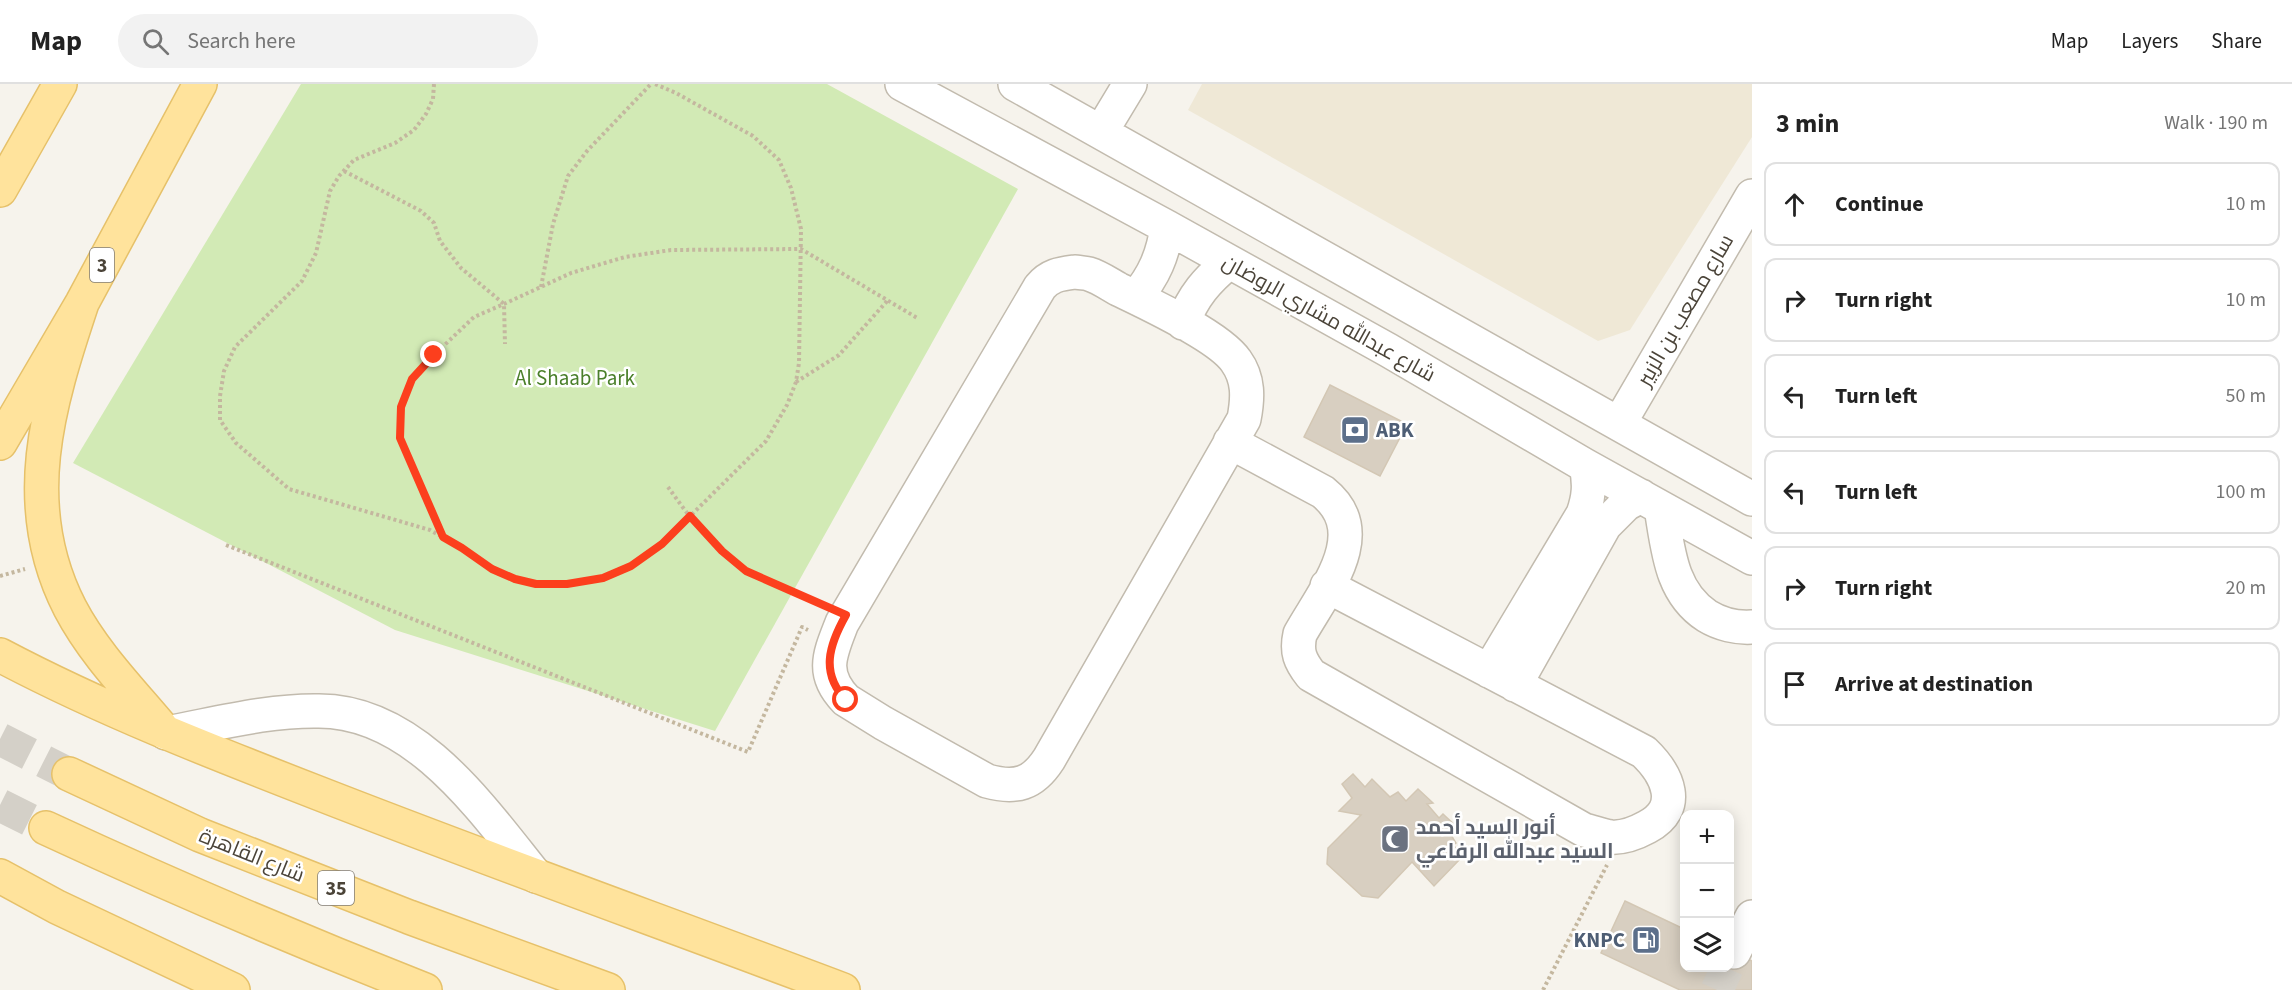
<!DOCTYPE html>
<html lang="en">
<head>
<meta charset="utf-8">
<style>
  body { margin:0; font-family:"Source Sans 3",Cairo,sans-serif; background:#f2f2f2; color:#222 }
  .controls { position:absolute; right:18px; bottom:18px; display:grid; overflow:hidden; border-radius:12px; box-shadow:0 3px 15px #0003 }
  .controls button { width:54px; height:54px; display:grid; place-items:center; padding:0; border:0; border-bottom:2px solid #e0e0e0; background:#fff; color:#222; font:30px sans-serif }
  .stop { position:absolute; width:18px; height:18px; margin:-14px; border:4px solid #fc3f1d; border-radius:50%; background:#fff }
  .stop.end { background:#fc3f1d; border-color:#fff; box-shadow:0 2px 6px #0008 }
  .list { margin:0; padding:0; list-style:none }
  h2 { display:flex; justify-content:space-between; align-items:center; height:78px; margin:0; padding:0 24px; font-size:26px }
  h2 small { font-size:20px; font-weight:400; color:#767676 }
  .list li { display:grid; grid-template-columns:39px 1fr auto; gap:18px; align-items:center; box-sizing:border-box; height:84px; margin:0 12px 12px; padding:0 12px; border:2px solid #e0e0e0; border-radius:12px }
  .list b { display:block; font-size:22px; white-space:nowrap }
  .list em { font-size:20px; font-style:normal; color:#767676 }
  .icon { flex:none; width:33px; height:33px; fill:none; stroke:currentColor; stroke-width:2; stroke-linecap:round; stroke-linejoin:round }
  .map { position:relative; flex:none; width:1752px; height:906px; overflow:hidden }
  header { display:flex; align-items:center; gap:36px; box-sizing:border-box; height:84px; padding:0 30px; background:#fff; border-bottom:2px solid #e0e0e0 }
  header strong { font-size:28px }
  nav { display:flex; gap:33px; margin-inline-start:auto; font-size:21px }
  .search { width:420px; height:54px; background:#f2f2f2; display:flex; align-items:center; gap:15px; box-sizing:border-box; padding:0 21px; border-radius:33px; color:#767676; font-size:22px }
  main { display:flex }
  aside { flex:1; background:#fff }
  .map>svg:first-child { display:block }
</style>
</head>
<body>
<header>
<strong>Map</strong>
<div class="search"><svg class="icon" aria-label="search" viewBox="0 0 24 24"><circle cx="10" cy="10" r="6"/><path d="M15 15l6 6"/></svg>Search here</div>
<nav><a>Map</a><a>Layers</a><a>Share</a></nav>
</header>
<main>
<div class="map">
<svg width="1752" height="906" viewBox="0 0 1752 906">
  <rect width="100%" height="100%" fill="#f6f3ec"/>
  <path fill="#efe8d6" d="M 1202,0 L 1752,0 L 1752,53 L 1630,246 L 1598,257 L 1188,26 Z"/>
  <path fill="#d2eab5" d="M 301,0 L 827,0 L 1018,105 L 715,647 L 395,546 L 73,379 Z"/>
  <path fill="#d8cfc1" stroke="#d3c7b4" stroke-width="1.5" d="M 1330,301 L 1407,340 L 1380,392 L 1304,353 Z
    M 1353,690 L 1365,703 L 1372,695 L 1390,713 L 1398,708 L 1406,717 L 1418,705 L 1433,719 L 1427,720 L 1439,734 L 1443,730 L 1458,744 L 1451,751 L 1456,759 L 1453,761 L 1463,772 L 1434,802 L 1412,778 L 1378,814 L 1362,812 L 1327,780 L 1328,764 L 1361,731 L 1339,727 L 1352,714 L 1342,700 Z
    M 1625,817 L 1684,845 L 1684,884 L 1730,884 L 1730,866 L 1752,877 L 1752,906 L 1680,906 L 1601,869 Z"/>
  <g fill="none" stroke-linecap="round" stroke-linejoin="round">
    <path stroke="#d4d0c8" stroke-width="33" stroke-dasharray="33 16" stroke-linecap="butt" d="M 1717,906 L 1727,884"/>
    <path stroke="#d4d0c8" stroke-width="33" stroke-dasharray="33 16" stroke-linecap="butt" d="M 0,655 L 69,690
      M 0,721 L 46,744"/>
    <g stroke="#c2bbae" stroke-width="36">
      <path id="minor" d="M 902,0 L 1167,143 L 1388,266 L 1586,382 L 1752,474
        M 1015,0 L 1752,415
        M 1101,48 L 1130,0
        M 1075,188 C 1080,189 1085,189 1089,190 C 1099,193 1109,200 1118,205 C 1147,219 1219,252 1236,277 C 1249,295 1248,314 1244,335 L 1049,675 C 1033,700 1016,705 987,697 L 883,639 L 846,616 C 820,589 830,570 842,539 L 1040,203 C 1050,191 1060,190 1075,188 Z
        M 1136,213 C 1154,192 1163,171 1167,143
        M 1183,239 C 1193,212 1207,196 1229,178
        M 1619,340 L 1752,112
        M 1230,358 L 1323,408 C 1374,449 1324,507 1300,550 C 1296,568 1300,577 1311,591 L 1584,746 C 1593,748 1602,752 1611,753 C 1623,754 1636,749 1647,743 C 1683,724 1668,691 1644,668 L 1327,502
        M 1661,424 C 1668,464 1670,508 1707,532 C 1720,540 1737,544 1752,543
        M 1489,587 L 1583,430 C 1589,413 1590,400 1586,382
        M 1515,601 L 1605,441 L 1626,420 L 1641,412
        M 166,649 C 216,640 268,626 319,627 C 415,627 482,725 536,792
        M 1734,868 L 1752,833"/>
    </g>
    <g stroke="#e6c16a" stroke-width="36">
      <path id="major" d="M 0,106 L 60,0
        M 82,219 C 48,321 17,421 70,524 C 93,568 129,605 161,643
        M 0,359 L 82,219 L 200,0
        M 0,571 C 102,625 210,667 318,709 C 492,777 668,840 843,906
        M 69,690 L 200,751 L 409,833 L 608,906
        M 46,744 C 171,802 297,856 425,906
        M 0,792 L 57,823 L 233,906"/>
    </g>
    <path stroke="#c4b79f" stroke-width="4" stroke-dasharray="3 3" stroke-linecap="butt" d="M 434,0 L 433,15 L 426,30 L 414,46 L 395,59 L 354,76 L 339,92 L 330,107 L 316,169 L 302,197 L 235,263 L 224,287 L 220,312 L 220,336 L 236,359 L 289,405 L 430,446 L 462,464 L 492,485 L 515,495 L 536,500 L 567,500 L 603,494 L 631,482 L 662,460 L 766,357 L 787,321 L 796,298 L 799,279 L 801,145 L 791,104 L 779,76 L 753,52 L 676,9 L 655,0
      M 344,87 L 421,127 L 434,139 L 440,157 L 461,184 L 504,220 L 505,260
      M 541,203 L 553,140 L 568,92 L 587,67 L 651,0
      M 796,298 L 839,271 L 888,216
      M 668,403 C 688,431 717,471 748,488 C 771,500 797,509 821,520
      M 442,452 L 400,354 L 401,323 L 412,295 L 434,271 L 474,233 L 504,220 L 571,189 L 625,173 L 671,166 L 801,165 L 919,235
      M 226,461 L 748,668 L 802,543 L 808,546
      M 0,492 L 25,485
      M 1543,906 L 1607,781"/>
    <use href="#minor" stroke="#fff" stroke-width="33"/>
    <use href="#major" stroke="#ffe39c" stroke-width="33"/>
  </g>
  <g fill="none" stroke-linecap="round" stroke-linejoin="round">
    <path stroke="#fc3f1d" stroke-width="8" d="M 434,271 L 412,295 L 401,323 L 400,354 L 443,453 L 462,464 L 492,485 L 515,495 L 536,500 L 567,500 L 603,494 L 631,482 L 662,460 L 690,432 L 722,467 L 746,487 L 846,531 C 829,561 820,589 846,616"/>
  </g>
  <defs>
    <g id="bank-square" transform="scale(1.5)"><rect x="-9" y="-9" width="18" height="18" rx="4" fill="#5c6f8a" stroke="#fff"/><path d="M-6-4H6V4H-6ZM0-2.3a2.3 2.3 0 1 0 0 4.6a2.3 2.3 0 1 0 0-4.6Z" fill="#fff"/></g>
    <g id="mosque-square" transform="scale(1.5)"><rect x="-9" y="-9" width="18" height="18" rx="4" fill="#6b7280" stroke="#fff"/><path d="M3.5-4.9A6 6 0 1 0 3.5 4.9A5 5 0 1 1 3.5-4.9Z" fill="#fff"/></g>
    <g id="fuel-square" transform="scale(1.5)"><rect x="-9" y="-9" width="18" height="18" rx="4" fill="#5c6f8a" stroke="#fff"/><path d="M-5.5-6h7V0h2V4h1.3V-2.5L3-4.5l.8-.8L6-3V5H2.5V1h-1V6h-7ZM-4.2-4.7v3.2H.2V-4.7Z" fill="#fff"/></g>
  </defs>
  <g fill-rule="evenodd">
    <use href="#bank-square" x="1355" y="346"/>
    <use href="#mosque-square" x="1395" y="755"/>
    <use href="#fuel-square" x="1646" y="856"/>
  </g>
  <g text-anchor="middle" stroke-width="5" stroke-linejoin="round" paint-order="stroke">
    <g fill="#fff" stroke="#817c74" stroke-width="1.5">
      <rect x="90" y="164" width="24" height="34" rx="4.5"/>
      <rect x="318" y="787" width="36" height="34" rx="4.5"/>
    </g>
    <g font-size="20" font-weight="bold" fill="#4b4439">
      <text x="102" y="188">3</text>
      <text x="336" y="811">35</text>
    </g>
    <g font-size="21" fill="#4b4439" stroke="#fff">
      <text transform="translate(1685 226) rotate(-60)" y="7">سارع مصعب بن الزبير</text>
      <text transform="translate(1329 234) rotate(29)" y="7">شارع عبدالله مشاري الروضان</text>
      <text transform="translate(252 771) rotate(22)" y="7">شارع القاهرة</text>
    </g>
    <g font-size="21" fill="#4a7f2a" stroke="#fff">
      <text x="575" y="301">Al Shaab Park</text>
    </g>
    <g font-size="21" font-weight="bold" fill="#4e5e75" stroke="#fff" text-anchor="start">
      <text x="1376" y="353">ABK</text>
      <text x="1625" y="863" text-anchor="end">KNPC</text>
    </g>
    <g font-size="21" font-weight="bold" fill="#5b616d" stroke="#fff" text-anchor="start">
      <text x="1416" y="750">أنور السيد أحمد<tspan x="1416" dy="24">السيد عبدالله الرفاعي</tspan></text>
    </g>
  </g>
</svg>
<div class="controls">
<button>+</button>
<button>−</button>
<button><svg class="icon" aria-label="layers" viewBox="0 0 24 24"><path d="M12 4l9 5-9 5-9-5zM3 14l9 5 9-5"/></svg></button>
</div>
<div class="stop" style="left:846px;top:616px"></div>
<div class="stop end" style="left:434px;top:271px"></div>
</div>
<aside>
<h2>3 min<small>Walk · 190 m</small></h2>
<ul class="list">
<li><svg class="icon" aria-label="ahead" viewBox="0 0 24 24"><path d="M12 20V5M6 11l6-6 6 6"/></svg><div><b>Continue</b></div><em>10 m</em></li>
<li><svg class="icon" aria-label="right" viewBox="0 0 24 24"><path d="M7 20v-9h11M14 6l5 5-5 5"/></svg><div><b>Turn right</b></div><em>10 m</em></li>
<li><svg class="icon" aria-label="left" viewBox="0 0 24 24"><path d="M17 20v-9H6M10 6l-5 5 5 5"/></svg><div><b>Turn left</b></div><em>50 m</em></li>
<li><svg class="icon" aria-label="left" viewBox="0 0 24 24"><path d="M17 20v-9H6M10 6l-5 5 5 5"/></svg><div><b>Turn left</b></div><em>100 m</em></li>
<li><svg class="icon" aria-label="right" viewBox="0 0 24 24"><path d="M7 20v-9h11M14 6l5 5-5 5"/></svg><div><b>Turn right</b></div><em>20 m</em></li>
<li><svg class="icon" aria-label="arrive" viewBox="0 0 24 24"><path d="M6 21V4h12l-3 4 3 4H6"/></svg><div><b>Arrive at destination</b></div></li>
</ul>
</aside>
</main>
</body>
</html>
